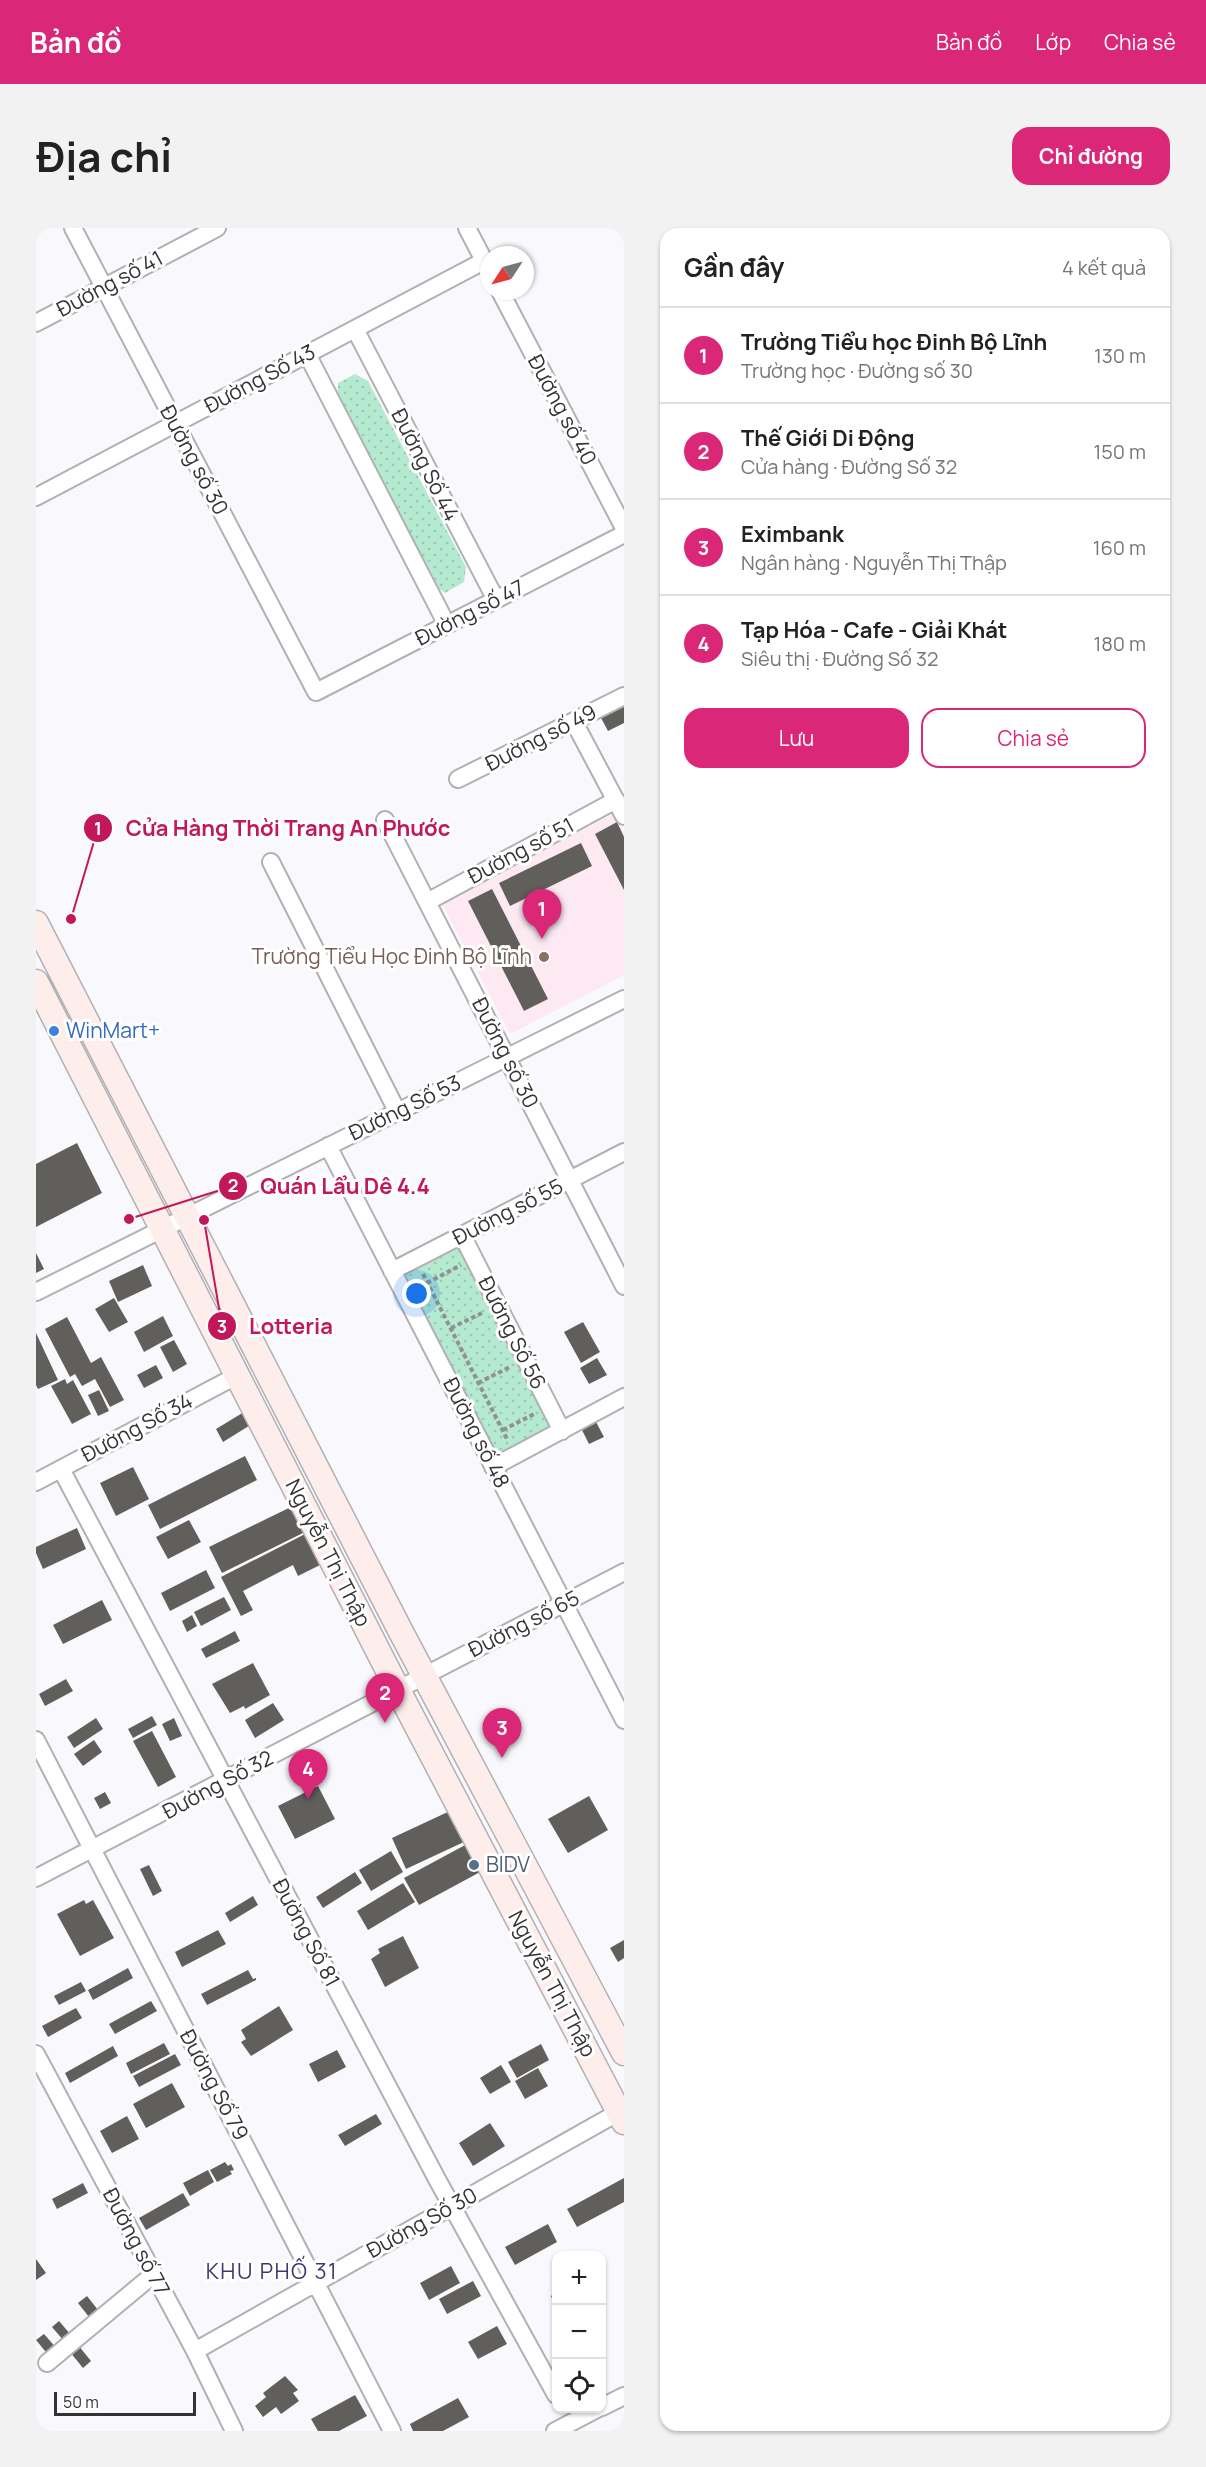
<!DOCTYPE html>
<html lang="vi">
<head>
<meta charset="utf-8">
<style>
  body { margin:0; font-family:Manrope,sans-serif; background:#f2f2f2; color:#222 }
  .controls { position:absolute; right:18px; bottom:18px; display:grid; overflow:hidden; border-radius:12px; box-shadow:0 2px 4px #0004 }
  .controls button { width:54px; height:54px; display:grid; place-items:center; padding:0; border:0; border-bottom:2px solid #e0e0e0; background:#fff; color:#222; font:30px sans-serif }
  .compass { position:absolute; left:444px; top:18px; width:54px; height:54px; border-radius:50%; background:#fff; box-shadow:0 2px 4px #0004; rotate:234deg }
  .scale { position:absolute; left:18px; bottom:15px; width:142px; box-sizing:border-box; padding-left:6px; border:3px solid #333335; border-top:0; font-size:16px; line-height:21px; white-space:nowrap; color:#333335; -webkit-text-stroke:4px #fff; paint-order:stroke }
  .you { position:absolute; left:381px; top:1066px; width:21px; height:21px; margin:-15px; border:4px solid #fff; border-radius:50%; background:#1a73e8; box-shadow:0 0 0 9px #1a73e833 }
  .badge { display:grid; place-items:center; width:39px; height:39px; border-radius:50%; background:#db2777; color:#fff; font-size:20px; font-weight:700 }
  .pin { position:absolute; translate:-50% -50px; filter:drop-shadow(0 2px 3px #0008) }
  .pin::after { content:''; position:absolute; top:32px; width:21px; height:18px; background:inherit; clip-path:polygon(0 0,100% 0,50% 100%) }
  .list { margin:0; padding:0; list-style:none }
  h2 { display:flex; justify-content:space-between; align-items:center; height:78px; margin:0; padding:0 24px; font-size:26px }
  h2 small { font-size:20px; font-weight:400; color:#767676 }
  .list li { display:grid; grid-template-columns:39px 1fr auto; gap:18px; align-items:center; box-sizing:border-box; height:96px; padding:0 24px; border-top:2px solid #e0e0e0 }
  .list b { display:block; font-size:22px; white-space:nowrap }
  .list p { margin:0; font-size:20px; white-space:nowrap; color:#767676 }
  .list em { font-size:20px; font-style:normal; color:#767676 }
  .actions { display:flex; gap:12px; padding:18px 24px }
  .actions a { flex:1; padding:14px 0; border:2px solid #db2777; border-radius:18px; text-align:center; font-size:21px; color:#db2777 }
  .actions .main { background:#db2777; color:#fff }
  .icon { flex:none; width:33px; height:33px; fill:none; stroke:currentColor; stroke-width:2; stroke-linecap:round; stroke-linejoin:round }
  .map { position:relative; flex:none; width:588px; height:2203px; overflow:hidden; border-radius:18px }
  header { display:flex; align-items:center; gap:36px; box-sizing:border-box; height:84px; padding:0 30px; background:#db2777; color:#fff }
  header strong { font-size:28px }
  nav { display:flex; gap:33px; margin-inline-start:auto; font-size:21px }
  .intro { display:flex; align-items:center; justify-content:space-between; box-sizing:border-box; height:144px; padding:0 36px }
  h1 { margin:0; font-size:42px }
  .button { padding:15px 27px; border-radius:18px; background:#db2777; color:#fff; font-size:21px; font-weight:700 }
  main { display:flex; gap:36px; padding:0 36px }
  aside { flex:1; background:#fff; border-radius:18px; box-shadow:0 2px 4px #0004 }
  .map>svg:first-child { display:block }
</style>
</head>
<body>
<header>
<strong>Bản đồ</strong>
<nav><a>Bản đồ</a><a>Lớp</a><a>Chia sẻ</a></nav>
</header>
<div class="intro"><h1>Địa chỉ</h1><a class="button">Chỉ đường</a></div>
<main>
<div class="map">
<svg width="588" height="2203" viewBox="0 0 588 2203">
  <defs>
    <pattern id="park-dots" width="8" height="8" patternUnits="userSpaceOnUse" patternTransform="scale(1.5)"><rect width="8" height="8" fill="#b4ead0"/><path d="M2 2h.1M6 6h.1" fill="none" stroke="#9bc9b3" stroke-width="1.8" stroke-linecap="round"/></pattern>
  </defs>
  <rect width="100%" height="100%" fill="#f9f8fc"/>
  <path fill="#fce9f2" d="M 578,586 L 588,605 L 588,747 L 474,806 L 406,675 Z"/>
  <path fill="url(#park-dots)" d="M 319,146 L 332,153 L 430,339 L 428,354 L 409,365 L 397,356 L 301,171 L 302,155 Z
    M 420,1014 L 516,1201 L 459,1231 L 365,1044 Z"/>
  <path fill="#615f5c" d="M 588,475 L 588,495 L 572,503 L 564,488 Z
    M 581,594 L 588,609 L 588,662 L 559,606 Z
    M 545,615 L 556,638 L 474,678 L 463,655 Z
    M 456,661 L 512,771 L 488,783 L 432,673 Z
    M 41,915 L 66,965 L 0,999 L 0,936 Z
    M 0,1025 L 8,1041 L 0,1045 Z
    M 107,1037 L 116,1058 L 82,1074 L 73,1053 Z
    M 78,1070 L 92,1094 L 73,1104 L 59,1081 Z
    M 127,1088 L 137,1108 L 108,1124 L 98,1104 Z
    M 31,1089 L 55,1135 L 65,1129 L 88,1172 L 74,1179 L 59,1151 L 46,1158 L 39,1146 L 34,1149 L 9,1101 Z
    M 547,1094 L 564,1124 L 545,1135 L 528,1104 Z
    M 0,1105 L 22,1152 L 2,1161 L 0,1157 Z
    M 138,1112 L 151,1136 L 137,1144 L 124,1119 Z
    M 561,1130 L 571,1147 L 553,1156 L 544,1140 Z
    M 120,1137 L 127,1150 L 108,1160 L 101,1147 Z
    M 29,1151 L 31,1156 L 37,1152 L 55,1186 L 36,1196 L 15,1158 Z
    M 63,1162 L 73,1183 L 62,1188 L 52,1167 Z
    M 213,1181 L 221,1193 L 187,1214 L 180,1201 Z
    M 560,1194 L 568,1209 L 553,1216 L 546,1202 Z
    M 209,1228 L 221,1252 L 124,1301 L 112,1277 Z
    M 97,1239 L 113,1271 L 80,1288 L 64,1255 Z
    M 261,1276 L 273,1302 L 186,1345 L 173,1319 Z
    M 153,1292 L 165,1314 L 132,1331 L 120,1309 Z
    M 41,1300 L 50,1321 L 7,1341 L 0,1325 L 0,1319 Z
    M 273,1304 L 288,1335 L 262,1348 L 257,1337 L 207,1363 L 217,1382 L 205,1388 L 185,1349 Z
    M 170,1342 L 179,1360 L 134,1383 L 125,1365 Z
    M 188,1369 L 195,1382 L 165,1398 L 158,1384 Z
    M 66,1372 L 76,1392 L 27,1416 L 17,1397 Z
    M 156,1387 L 161,1398 L 151,1404 L 146,1393 Z
    M 199,1403 L 204,1413 L 170,1430 L 165,1421 Z
    M 217,1435 L 234,1467 L 209,1481 L 208,1478 L 194,1485 L 176,1456 Z
    M 30,1451 L 37,1463 L 9,1478 L 3,1466 Z
    M 237,1475 L 248,1492 L 219,1510 L 209,1492 Z
    M 116,1488 L 121,1497 L 97,1510 L 92,1501 Z
    M 60,1490 L 67,1501 L 38,1520 L 31,1509 Z
    M 138,1490 L 146,1508 L 134,1513 L 126,1496 Z
    M 116,1503 L 140,1549 L 122,1559 L 97,1513 Z
    M 58,1512 L 66,1524 L 47,1538 L 38,1526 Z
    M 282,1558 L 299,1591 L 259,1611 L 242,1578 Z
    M 69,1564 L 75,1575 L 64,1581 L 58,1570 Z
    M 553,1568 L 572,1602 L 532,1625 L 512,1591 Z
    M 416,1582 L 430,1613 L 370,1641 L 356,1610 Z
    M 431,1616 L 446,1643 L 383,1677 L 368,1650 Z
    M 355,1623 L 367,1644 L 335,1663 L 323,1642 Z
    M 113,1637 L 126,1663 L 117,1668 L 104,1641 Z
    M 319,1644 L 326,1655 L 287,1680 L 280,1669 Z
    M 367,1655 L 379,1674 L 332,1702 L 321,1683 Z
    M 217,1668 L 222,1677 L 194,1694 L 189,1685 Z
    M 48,1672 L 50,1676 L 57,1672 L 78,1710 L 44,1728 L 21,1686 Z
    M 182,1702 L 190,1716 L 146,1739 L 139,1724 Z
    M 367,1708 L 383,1740 L 349,1759 L 335,1731 L 344,1725 L 342,1721 Z
    M 588,1712 L 588,1730 L 582,1734 L 574,1720 Z
    M 92,1740 L 97,1750 L 57,1772 L 52,1762 Z
    M 212,1742 L 217,1751 L 220,1750 L 220,1752 L 171,1777 L 165,1766 Z
    M 45,1754 L 50,1763 L 23,1777 L 18,1768 Z
    M 115,1773 L 121,1783 L 79,1806 L 73,1796 Z
    M 243,1778 L 257,1802 L 215,1828 L 205,1814 L 210,1811 L 205,1802 Z
    M 40,1780 L 46,1790 L 12,1809 L 6,1798 Z
    M 128,1815 L 134,1826 L 95,1846 L 90,1835 Z
    M 505,1816 L 513,1832 L 481,1850 L 472,1834 Z
    M 77,1818 L 82,1828 L 34,1855 L 29,1845 Z
    M 301,1822 L 310,1839 L 282,1854 L 273,1836 Z
    M 139,1826 L 145,1837 L 103,1859 L 97,1848 Z
    M 465,1837 L 475,1854 L 454,1866 L 444,1850 Z
    M 502,1840 L 512,1858 L 489,1871 L 479,1853 Z
    M 136,1855 L 149,1879 L 110,1900 L 97,1876 Z
    M 340,1886 L 346,1896 L 309,1918 L 302,1907 Z
    M 91,1888 L 103,1911 L 76,1925 L 64,1903 Z
    M 454,1895 L 469,1918 L 437,1938 L 423,1915 Z
    M 189,1934 L 192,1938 L 195,1936 L 198,1942 L 194,1943 L 196,1946 L 181,1954 L 174,1942 Z
    M 172,1942 L 178,1954 L 154,1968 L 147,1955 Z
    M 588,1950 L 588,1974 L 541,1999 L 531,1981 Z
    M 47,1955 L 52,1965 L 21,1981 L 16,1971 Z
    M 147,1965 L 154,1977 L 110,2002 L 103,1990 Z
    M 512,1996 L 521,2014 L 479,2037 L 469,2019 Z
    M 0,2031 L 10,2045 L 0,2052 Z
    M 415,2038 L 424,2055 L 393,2072 L 384,2055 Z
    M 437,2053 L 445,2068 L 411,2086 L 403,2071 Z
    M 520,2065 L 520,2079 L 515,2068 Z
    M 51,2068 L 62,2082 L 53,2089 L 42,2075 Z
    M 23,2093 L 35,2107 L 28,2113 L 16,2099 Z
    M 461,2098 L 471,2116 L 442,2131 L 432,2114 Z
    M 8,2106 L 22,2122 L 14,2129 L 0,2112 Z
    M 42,2117 L 55,2133 L 47,2140 L 34,2124 Z
    M 249,2148 L 262,2162 L 257,2165 L 263,2173 L 245,2186 L 240,2179 L 227,2189 L 219,2178 L 230,2169 L 227,2165 Z
    M 319,2167 L 331,2188 L 303,2203 L 282,2203 L 275,2191 Z
    M 422,2170 L 433,2189 L 407,2203 L 377,2203 L 374,2196 Z"/>
  <g fill="none" stroke-linecap="round" stroke-linejoin="round">
    <g stroke="#b1b1b5" stroke-width="20">
      <path id="street" d="M 37,0 L 280,464 L 588,306
        M 431,0 L 453,42
        M 464,63 L 588,300
        M 0,95 L 181,0
        M 319,101 L 460,372
        M 271,126 L 411,397
        M 0,269 L 448,33
        M 538,494 L 588,588
        M 422,551 L 588,468
        M 349,592 L 588,1058
        M 235,634 L 361,883
        M 391,674 L 580,572
        M 292,918 L 588,1492
        M 426,1007 L 526,1203
        M 356,1043 L 588,924
        M 0,1064 L 588,771
        M 457,1239 L 588,1169
        M 25,1241 L 402,1953 L 520,2167
        M 0,1254 L 202,1147
        M 0,1512 L 356,2203
        M 0,1650 L 588,1344
        M 0,1826 L 159,2123 L 198,2203
        M 159,2123 L 583,1884
        M 11,2135 L 118,2046
        M 566,2179 L 588,2168
        M 519,2203 L 563,2180"/>
    </g>
    <g stroke="#b1b1b5" stroke-width="27">
      <path id="secondary" d="M 0,695 L 365,1404 L 588,1825
        M 0,754 L 362,1462 L 588,1894"/>
    </g>
    <path stroke="#919093" stroke-width="4" stroke-dasharray="4.5 3" stroke-linecap="butt" d="M 387,1046 L 472,1213
      M 391,1055 L 425,1037
      M 415,1100 L 446,1085
      M 442,1155 L 474,1139
      M 467,1202 L 498,1186"/>
    <use href="#street" stroke="#fff" stroke-width="16"/>
    <use href="#secondary" stroke="#fdeeec" stroke-width="24"/>
  </g>
  <circle fill="#8d6e63" stroke="#fff" stroke-width="2" cx="508" cy="729" r="6"/>
  <circle fill="#3f7fe0" stroke="#fff" stroke-width="2" cx="18" cy="803" r="6"/>
  <circle fill="#5c6f8a" stroke="#fff" stroke-width="2" cx="438" cy="1637" r="6"/>
  <g text-anchor="middle" stroke-width="6" stroke-linejoin="round" paint-order="stroke">
    <g font-size="21" fill="#333335" stroke="#fff">
      <text transform="translate(74 56) rotate(-28)" y="7">Đường số 41</text>
      <text transform="translate(224 151) rotate(-28)" y="7">Đường Số 43</text>
      <text transform="translate(526 182) rotate(62)" y="7">Đường số 40</text>
      <text transform="translate(158 232) rotate(62)" y="7">Đường số 30</text>
      <text transform="translate(389 237) rotate(63)" y="7">Đường Số 44</text>
      <text transform="translate(434 385) rotate(-27)" y="7">Đường số 47</text>
      <text transform="translate(505 510) rotate(-27)" y="7">Đường số 49</text>
      <text transform="translate(485 623) rotate(-28)" y="7">Đường số 51</text>
      <text transform="translate(469 825) rotate(63)" y="7">Đường số 30</text>
      <text transform="translate(369 880) rotate(-26)" y="7">Đường Số 53</text>
      <text transform="translate(472 984) rotate(-27)" y="7">Đường số 55</text>
      <text transform="translate(476 1105) rotate(63)" y="7">Đường Số 56</text>
      <text transform="translate(101 1200) rotate(-28)" y="7">Đường Số 34</text>
      <text transform="translate(440 1205) rotate(63)" y="7">Đường số 48</text>
      <text transform="translate(292 1325) rotate(63)" y="7">Nguyễn Thị Thập</text>
      <text transform="translate(488 1396) rotate(-27)" y="7">Đường số 65</text>
      <text transform="translate(182 1557) rotate(-28)" y="7">Đường Số 32</text>
      <text transform="translate(270 1705) rotate(62)" y="7">Đường Số 81</text>
      <text transform="translate(516 1756) rotate(62)" y="7">Nguyễn Thị Thập</text>
      <text transform="translate(178 1857) rotate(62)" y="7">Đường Số 79</text>
      <text transform="translate(386 1995) rotate(-29)" y="7">Đường Số 30</text>
      <text transform="translate(100 2014) rotate(62)" y="7">Đường số 77</text>
    </g>
    <g font-size="21" fill="#785e54" stroke="#fff" text-anchor="end">
      <text x="496" y="736">Trường Tiểu Học Đinh Bộ Lĩnh</text>
    </g>
    <g font-size="21" fill="#366cbe" stroke="#fff" text-anchor="start">
      <text x="30" y="810">WinMart+</text>
    </g>
    <g font-size="21" fill="#4e5e75" stroke="#fff" text-anchor="start">
      <text x="450" y="1644">BIDV</text>
    </g>
    <g font-size="22" letter-spacing="1.5" fill="#46336f" stroke="#fff">
      <text x="236" y="2051">KHU PHỐ 31</text>
    </g>
  </g>
  <path fill="none" stroke="#c2185b" stroke-width="2" d="M35 691L62 600M93 991L197 958M168 992L186 1098"/>
  <g fill="#c2185b" stroke="#fff" stroke-width="2">
    <circle cx="35" cy="691" r="6"/>
    <circle cx="93" cy="991" r="6"/>
    <circle cx="168" cy="992" r="6"/>
    <circle cx="62" cy="600" r="15"/>
    <circle cx="197" cy="958" r="15"/>
    <circle cx="186" cy="1098" r="15"/>
  </g>
  <g font-size="18" text-anchor="middle" font-weight="bold" fill="#fff">
    <text x="62" y="607">1</text>
    <text x="197" y="964">2</text>
    <text x="186" y="1105">3</text>
  </g>
  <g font-size="22" text-anchor="middle" font-weight="bold" fill="#c2185b" stroke="#fff" stroke-width="6" stroke-linejoin="round" paint-order="stroke">
    <text x="252" y="608">Cửa Hàng Thời Trang An Phước</text>
    <text x="309" y="966">Quán Lẩu Dê 4.4</text>
    <text x="255" y="1106">Lotteria</text>
  </g>
</svg>
<div class="controls">
<button>+</button>
<button>−</button>
<button><svg class="icon" aria-label="locate" viewBox="0 0 24 24"><circle cx="12" cy="12" r="6"/><path d="M12 2v4M12 18v4M2 12h4M18 12h4"/></svg></button>
</div>
<svg class="compass" viewBox="-18 -18 36 36"><path d="M0-13l5 13h-10z" fill="#e53935"/><path d="M0 13l5-13h-10z" fill="#767676"/></svg>
<div class="scale">50 m</div>
<div class="you"></div>
<div class="pin badge" style="left:506px;top:711px">1</div>
<div class="pin badge" style="left:349px;top:1495px">2</div>
<div class="pin badge" style="left:466px;top:1530px">3</div>
<div class="pin badge" style="left:272px;top:1571px">4</div>
</div>
<aside>
<h2>Gần đây<small>4 kết quả</small></h2>
<ul class="list">
<li><span class="badge">1</span><div><b>Trường Tiểu học Đinh Bộ Lĩnh</b><p>Trường học · Đường số 30</p></div><em>130 m</em></li>
<li><span class="badge">2</span><div><b>Thế Giới Di Động</b><p>Cửa hàng · Đường Số 32</p></div><em>150 m</em></li>
<li><span class="badge">3</span><div><b>Eximbank</b><p>Ngân hàng · Nguyễn Thị Thập</p></div><em>160 m</em></li>
<li><span class="badge">4</span><div><b>Tạp Hóa - Cafe - Giải Khát</b><p>Siêu thị · Đường Số 32</p></div><em>180 m</em></li>
</ul>
<div class="actions"><a class="main">Lưu</a><a>Chia sẻ</a></div>
</aside>
</main>
</body>
</html>
